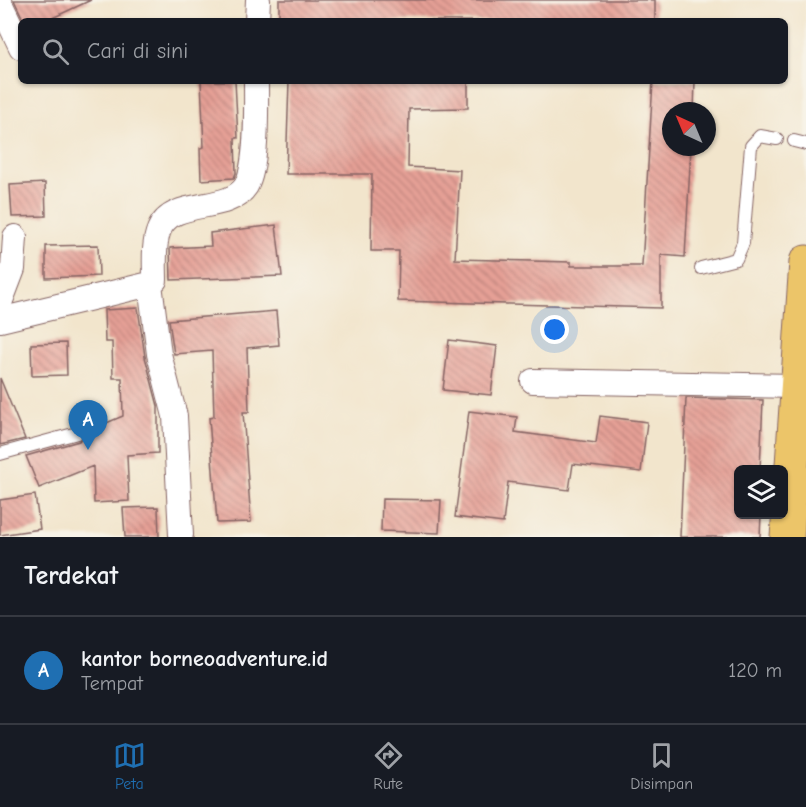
<!DOCTYPE html>
<html lang="id">
<head>
<meta charset="utf-8">
<style>
  body { margin:0; font-family:"Comic Neue",sans-serif; background:#242831; color:#f1f3f6 }
  .controls { position:absolute; right:18px; bottom:18px; display:grid; overflow:hidden; border-radius:9px; box-shadow:0 2px 4px #0004 }
  .controls button { width:54px; height:54px; display:grid; place-items:center; padding:0; border:0; border-bottom:2px solid #363941; background:#171b24; color:#f1f3f6; font:30px sans-serif }
  .compass { position:absolute; left:662px; top:102px; width:54px; height:54px; border-radius:50%; background:#171b24; box-shadow:0 2px 4px #0004; rotate:316deg }
  .you { position:absolute; left:555px; top:330px; width:21px; height:21px; margin:-15px; border:4px solid #fff; border-radius:50%; background:#1a73e8; box-shadow:0 0 0 9px #1a73e833 }
  .badge { display:grid; place-items:center; width:39px; height:39px; border-radius:50%; background:#1f6fb2; color:#fff; font-size:20px; font-weight:700 }
  .pin { position:absolute; translate:-50% -50px; filter:drop-shadow(0 2px 3px #0008) }
  .pin::after { content:''; position:absolute; top:32px; width:21px; height:18px; background:inherit; clip-path:polygon(0 0,100% 0,50% 100%) }
  .list { margin:0; padding:0; list-style:none }
  h2 { display:flex; justify-content:space-between; align-items:center; height:78px; margin:0; padding:0 24px; font-size:26px }
  h2 small { font-size:20px; font-weight:400; color:#9ea1a6 }
  .list li { display:grid; grid-template-columns:39px 1fr auto; gap:18px; align-items:center; box-sizing:border-box; height:108px; padding:0 24px; border-top:2px solid #363941 }
  .list b { display:block; font-size:22px; white-space:nowrap }
  .list p { margin:0; font-size:20px; white-space:nowrap; color:#9ea1a6 }
  .list em { font-size:20px; font-style:normal; color:#9ea1a6 }
  .icon { flex:none; width:33px; height:33px; fill:none; stroke:currentColor; stroke-width:2; stroke-linecap:round; stroke-linejoin:round }
  .map { position:relative; flex:none; width:806px; height:537px; overflow:hidden }
  .search { position:absolute; background:#171b24; box-shadow:0 2px 4px #0004; left:18px; right:18px; top:18px; height:66px; display:flex; align-items:center; gap:15px; box-sizing:border-box; padding:0 21px; border-radius:9px; color:#9ea1a6; font-size:22px }
  .sheet { height:186px; background:#171b24 }
  nav { display:flex; justify-content:space-around; align-items:center; box-sizing:border-box; height:84px; border-top:2px solid #363941; background:#171b24; font-size:16px; color:#9ea1a6 }
  nav a { display:grid; justify-items:center; gap:3px }
  nav .on { color:#1f6fb2 }
  .map>svg:first-child { display:block }
</style>
</head>
<body>
<div class="map">
<svg width="806" height="537" viewBox="0 0 806 537">
  <defs>
    <pattern id="building-back-hatch" width="6" height="6" patternUnits="userSpaceOnUse" patternTransform="scale(1.5)"><rect width="6" height="6" fill="#e6a096"/><path d="M-1 5l2 2M0 0l6 6M5-1l2 2" fill="none" stroke="#bc827b"/></pattern>
  </defs>
  <rect width="100%" height="100%" fill="#f7f3e8"/>
  <filter id="ink" filterUnits="userSpaceOnUse"><feTurbulence type="fractalNoise" baseFrequency=".0167" numOctaves="2"/><feDisplacementMap in="SourceGraphic" scale="12" xChannelSelector="R" yChannelSelector="G"/><feConvolveMatrix kernelMatrix="1 2 1 2 8 2 1 2 1" color-interpolation-filters="sRGB"/></filter>
  <filter id="wash" filterUnits="userSpaceOnUse"><feTurbulence type="fractalNoise" baseFrequency=".008" numOctaves="4" result="noise"/><feDisplacementMap in="SourceGraphic" scale="24" xChannelSelector="R" yChannelSelector="G"/><feGaussianBlur stdDeviation="1.35" result="paint"/><feColorMatrix in="noise" values="0 0 0 0 0 0 0 0 0 0 0 0 0 0 0 0 0 1.4 0 .05"/><feComposite in="paint" operator="in"/></filter>
  <g filter="url(#wash)">
    <rect width="100%" height="100%" fill="#f2e5cc"/>
    <g id="blocks">
      <path fill="url(#building-back-hatch)" d="M 14,0 L 91,0 L 46,21 L 24,21 Z
        M 279,0 L 655,0 L 655,21 L 279,21 Z
        M 201,81 L 235,81 L 238,138 L 235,138 L 236,173 L 234,178 L 201,180 L 200,148 L 204,147 Z
        M 289,81 L 468,81 L 468,108 L 409,109 L 408,167 L 460,170 L 455,259 L 571,262 L 571,266 L 642,266 L 653,81 L 695,81 L 694,111 L 671,111 L 671,147 L 691,147 L 685,257 L 661,255 L 661,308 L 398,301 L 399,251 L 371,251 L 372,174 L 286,174 Z
        M 45,183 L 46,216 L 12,217 L 10,185 Z
        M 276,225 L 282,276 L 171,280 L 170,248 L 211,246 L 210,233 Z
        M 98,245 L 99,276 L 46,278 L 46,246 Z
        M 138,308 L 145,357 L 158,406 L 158,453 L 127,455 L 129,501 L 94,503 L 93,466 L 39,488 L 26,456 L 79,441 L 85,432 L 123,416 L 122,378 L 113,378 L 112,342 L 105,342 L 104,310 Z
        M 276,311 L 279,345 L 247,348 L 249,412 L 243,412 L 251,522 L 217,523 L 209,418 L 214,417 L 212,351 L 174,354 L 169,320 Z
        M 449,340 L 497,346 L 491,395 L 443,390 Z
        M 66,343 L 67,375 L 32,376 L 31,344 Z
        M 0,378 L 25,439 L 0,445 Z
        M 686,398 L 763,400 L 760,470 L 738,470 L 738,514 L 761,514 L 760,537 L 680,537 Z
        M 469,411 L 517,417 L 515,432 L 596,443 L 600,416 L 647,422 L 641,472 L 573,464 L 569,490 L 508,482 L 503,523 L 455,517 Z
        M 35,495 L 40,529 L 0,535 L 0,500 Z
        M 382,499 L 441,500 L 439,533 L 381,531 Z
        M 158,507 L 159,537 L 125,537 L 123,508 Z"/>
    </g>
  </g>
  <g filter="url(#ink)">
    <use href="#blocks" fill-opacity="0" stroke="#856463" stroke-width="1.5"/>
    <g fill="none" stroke-linecap="round" stroke-linejoin="round">
      <g stroke="#856463" stroke-width="14">
        <path id="service" d="M 794,141 L 806,144
          M 701,268 L 736,259 L 743,243 L 751,146 L 760,136 L 777,139
          M 0,454 L 77,433"/>
      </g>
      <g stroke="#856463" stroke-width="26">
        <path id="minor" d="M 0,3 L 21,47
          M 257,21 L 258,0
          M 150,284 L 159,354 L 175,416 L 181,535
          M 0,303 L 13,269 L 15,237
          M 0,320 L 150,284 L 155,280 C 155,265 153,244 159,230 C 172,197 228,214 246,186 C 258,165 256,106 256,81
          M 533,381 L 798,386"/>
      </g>
      <g stroke="#856463" stroke-width="35">
        <path id="trunk" d="M 787,537 L 806,262"/>
      </g>
      <use href="#service" stroke="#fff" stroke-width="12"/>
      <use href="#minor" stroke="#fff" stroke-width="24"/>
      <use href="#trunk" stroke="#ecc569" stroke-width="33"/>
    </g>
  </g>
</svg>
<div class="controls">
<button><svg class="icon" aria-label="layers" viewBox="0 0 24 24"><path d="M12 4l9 5-9 5-9-5zM3 14l9 5 9-5"/></svg></button>
</div>
<svg class="compass" viewBox="-18 -18 36 36"><path d="M0-13l5 13h-10z" fill="#e53935"/><path d="M0 13l5-13h-10z" fill="#9ea1a6"/></svg>
<div class="you"></div>
<div class="pin badge" style="left:88px;top:450px">A</div>
<div class="search"><svg class="icon" aria-label="search" viewBox="0 0 24 24"><circle cx="10" cy="10" r="6"/><path d="M15 15l6 6"/></svg>Cari di sini</div>
</div>
<section class="sheet">
<h2>Terdekat<small></small></h2>
<ul class="list">
<li><span class="badge">A</span><div><b>kantor borneoadventure.id</b><p>Tempat</p></div><em>120 m</em></li>
</ul>
</section>
<nav>
<a class="on"><svg class="icon" aria-label="map" viewBox="0 0 24 24"><path d="M3 6l6-2 6 2 6-2v14l-6 2-6-2-6 2zM9 4v14M15 6v14"/></svg>Peta</a>
<a><svg class="icon" aria-label="directions" viewBox="0 0 24 24"><path d="M12 3l9 9-9 9-9-9zM9 14v-3h6M13 9l2 2-2 2"/></svg>Rute</a>
<a><svg class="icon" aria-label="saved" viewBox="0 0 24 24"><path d="M7 4h10v16l-5-4-5 4z"/></svg>Disimpan</a>
</nav>
</body>
</html>
